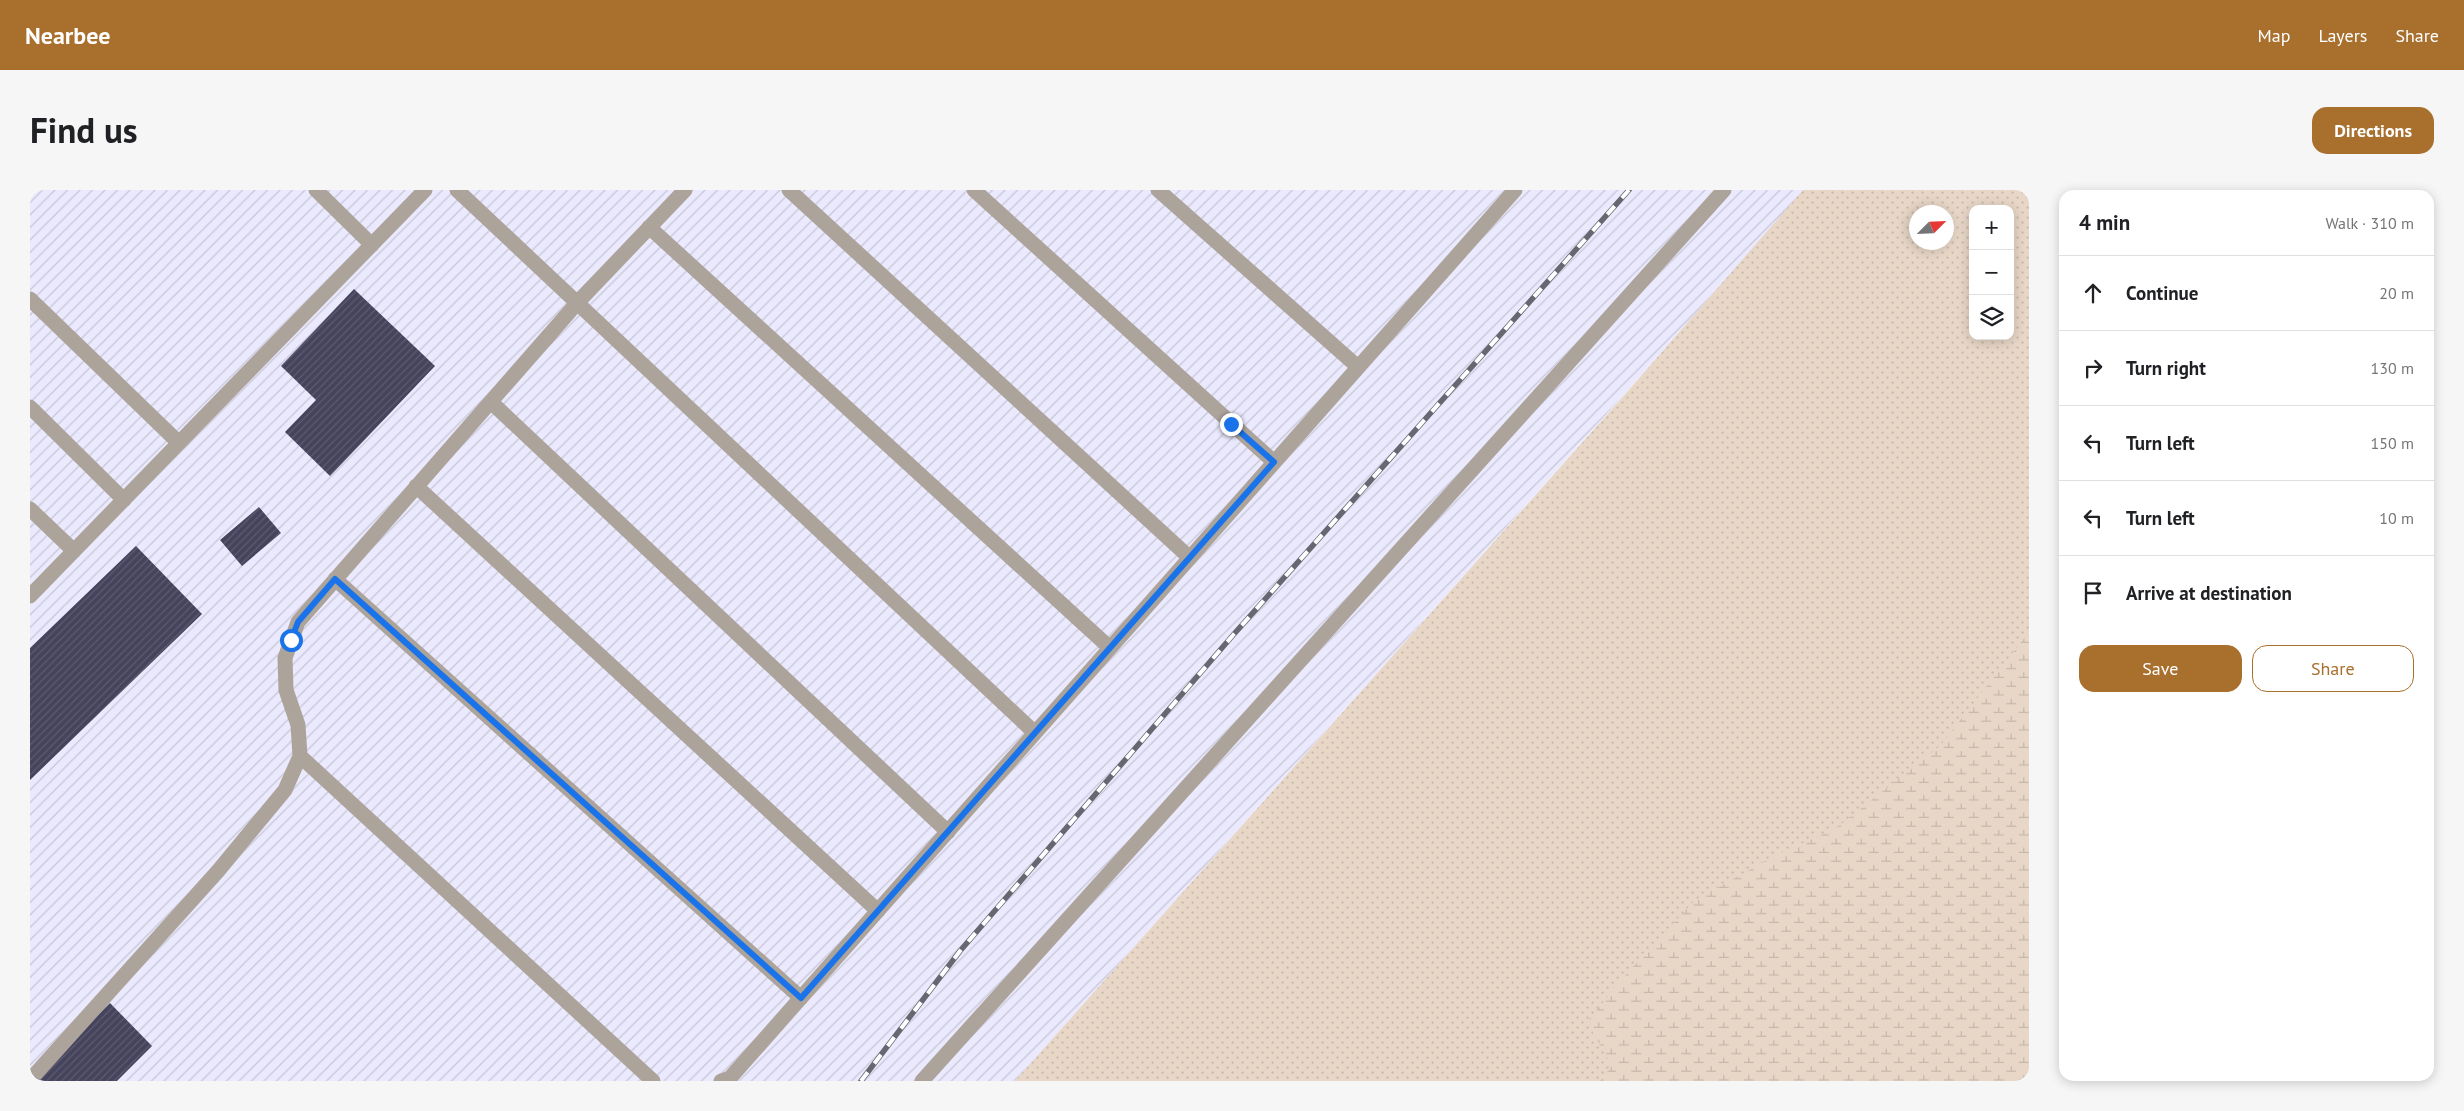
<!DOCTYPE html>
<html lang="en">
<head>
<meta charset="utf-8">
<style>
  body { margin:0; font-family:"PT Sans",sans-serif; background:#f6f6f6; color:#202124 }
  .controls { position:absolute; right:15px; top:15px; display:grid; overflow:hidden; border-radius:10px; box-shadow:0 2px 12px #0003 }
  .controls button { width:45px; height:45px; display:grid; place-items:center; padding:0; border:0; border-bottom:1px solid #e0e0e0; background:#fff; color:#202124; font:25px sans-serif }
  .compass { position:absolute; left:1879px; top:15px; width:45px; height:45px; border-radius:50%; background:#fff; box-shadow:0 2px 12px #0003; rotate:66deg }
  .stop { position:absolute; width:15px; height:15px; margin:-11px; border:4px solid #1a73e8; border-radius:50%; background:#fff }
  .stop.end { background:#1a73e8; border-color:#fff; box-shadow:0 1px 5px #0008 }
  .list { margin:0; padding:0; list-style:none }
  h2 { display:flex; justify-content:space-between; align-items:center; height:65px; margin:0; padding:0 20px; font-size:21px }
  h2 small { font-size:16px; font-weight:400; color:#757577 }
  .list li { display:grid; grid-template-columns:32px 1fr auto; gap:15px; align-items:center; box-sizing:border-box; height:75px; padding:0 20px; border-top:1px solid #e0e0e0 }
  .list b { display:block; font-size:19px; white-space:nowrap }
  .list em { font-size:16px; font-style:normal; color:#757577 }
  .actions { display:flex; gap:10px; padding:15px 20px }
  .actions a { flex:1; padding:11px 0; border:1px solid #a86f2d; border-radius:15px; text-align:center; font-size:18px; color:#a86f2d }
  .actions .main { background:#a86f2d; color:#fff }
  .icon { flex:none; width:28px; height:28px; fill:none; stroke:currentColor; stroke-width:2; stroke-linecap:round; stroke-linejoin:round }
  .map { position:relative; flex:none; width:1999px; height:891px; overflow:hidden; border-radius:15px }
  header { display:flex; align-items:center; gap:30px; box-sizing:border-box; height:70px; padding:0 25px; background:#a86f2d; color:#fff }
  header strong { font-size:24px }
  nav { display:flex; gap:28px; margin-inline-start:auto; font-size:18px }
  .intro { display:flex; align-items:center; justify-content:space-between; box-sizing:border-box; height:120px; padding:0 30px }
  h1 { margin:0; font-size:35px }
  .button { padding:12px 22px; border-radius:15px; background:#a86f2d; color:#fff; font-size:18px; font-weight:700 }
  main { display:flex; gap:30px; padding:0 30px }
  aside { flex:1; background:#fff; border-radius:15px; box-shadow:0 2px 12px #0003 }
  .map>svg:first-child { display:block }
</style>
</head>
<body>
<header>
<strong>Nearbee</strong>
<nav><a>Map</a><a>Layers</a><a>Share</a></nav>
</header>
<div class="intro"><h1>Find us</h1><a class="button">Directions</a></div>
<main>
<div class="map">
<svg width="1999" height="891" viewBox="0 0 1999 891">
  <defs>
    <pattern id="industrial-furrows" width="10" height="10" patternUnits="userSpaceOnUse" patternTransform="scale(1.25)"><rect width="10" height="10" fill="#eae9fd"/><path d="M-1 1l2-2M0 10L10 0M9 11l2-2" fill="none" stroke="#c8c7d8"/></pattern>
    <pattern id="grass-dots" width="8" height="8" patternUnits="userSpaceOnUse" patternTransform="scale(1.25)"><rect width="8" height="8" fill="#e8d7c7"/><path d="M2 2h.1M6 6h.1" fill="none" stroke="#c6b8aa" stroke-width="1.8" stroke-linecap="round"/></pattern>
    <pattern id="wetland-marsh" width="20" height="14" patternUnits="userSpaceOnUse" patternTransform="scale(1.25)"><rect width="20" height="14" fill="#e8d7c7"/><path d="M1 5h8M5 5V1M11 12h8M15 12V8" fill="none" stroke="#c6b8aa"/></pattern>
    <pattern id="building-hatch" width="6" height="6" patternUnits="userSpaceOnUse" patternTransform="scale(1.25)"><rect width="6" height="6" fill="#46445d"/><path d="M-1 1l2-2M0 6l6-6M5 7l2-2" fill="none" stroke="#5d5b70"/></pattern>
  </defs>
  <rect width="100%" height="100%" fill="#f2f1fc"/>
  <path fill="url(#industrial-furrows)" d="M 0,0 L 1775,0 L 985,891 L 0,891 Z"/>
  <path fill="url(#grass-dots)" fill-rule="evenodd" d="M 1773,0 L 1999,0 L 1999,891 L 985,891 L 1597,202 ZM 1943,19 L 1980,19 L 1980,146 L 1943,146 ZM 1886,22 L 1916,22 L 1916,52 L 1886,52 Z"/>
  <path fill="url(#wetland-marsh)" d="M 1999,442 L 1999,891 L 1570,891 L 1582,876 L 1557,832 L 1599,781 L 1664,711 L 1744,666 L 1805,639 L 1910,556 Z"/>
  <path fill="url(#building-hatch)" d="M 324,99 L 405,176 L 300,286 L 255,242 L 286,210 L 251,176 Z
    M 229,317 L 251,343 L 212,376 L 190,350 Z
    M 106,356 L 172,424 L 0,590 L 0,458 Z
    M 80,813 L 122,856 L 87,891 L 0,891 Z"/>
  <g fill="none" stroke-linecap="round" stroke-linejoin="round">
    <path stroke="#aca39b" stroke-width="15" d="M 286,0 L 342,55
      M 427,0 L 1005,543
      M 759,0 L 1160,368
      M 944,0 L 1244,272
      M 1128,0 L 1328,177
      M 619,37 L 1080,458
      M 0,109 L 149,253
      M 461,212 L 918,642
      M 0,217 L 94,310
      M 386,296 L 848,721
      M 0,319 L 44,361
      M 305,389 L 771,808
      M 0,406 L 395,0
      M 270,566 L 623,891
      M 0,890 L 188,681 L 255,600 L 270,566 L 268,535 L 256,500 L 255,468 L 268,432 L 548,112 L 655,0
      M 691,891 L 700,888 L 1485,0
      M 892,891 L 1694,0"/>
    <g stroke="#686771" stroke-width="5.5">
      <path id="rail" d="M 831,891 L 930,761 L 1204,444 L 1599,0"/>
    </g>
    <use href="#rail" stroke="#fff" stroke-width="4" stroke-dasharray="11" stroke-linecap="butt"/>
  </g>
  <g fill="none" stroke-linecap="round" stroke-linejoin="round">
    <path stroke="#1a73e8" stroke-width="6" d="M 261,450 L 268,432 L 305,389 L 771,808 L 1244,272 L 1201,234"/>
  </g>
</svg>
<div class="controls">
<button>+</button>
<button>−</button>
<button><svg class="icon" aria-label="layers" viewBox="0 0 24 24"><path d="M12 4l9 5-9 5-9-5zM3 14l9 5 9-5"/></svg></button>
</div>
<svg class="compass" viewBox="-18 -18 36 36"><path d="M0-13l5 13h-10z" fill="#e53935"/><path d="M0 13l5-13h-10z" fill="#757577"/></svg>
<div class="stop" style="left:261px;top:450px"></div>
<div class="stop end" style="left:1201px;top:234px"></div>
</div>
<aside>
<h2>4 min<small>Walk · 310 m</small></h2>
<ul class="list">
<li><svg class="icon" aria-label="ahead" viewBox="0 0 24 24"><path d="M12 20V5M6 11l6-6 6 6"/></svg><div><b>Continue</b></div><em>20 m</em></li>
<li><svg class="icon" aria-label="right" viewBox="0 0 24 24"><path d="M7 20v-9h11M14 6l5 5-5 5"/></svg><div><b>Turn right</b></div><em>130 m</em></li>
<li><svg class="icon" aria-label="left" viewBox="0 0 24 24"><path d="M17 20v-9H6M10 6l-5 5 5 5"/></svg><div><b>Turn left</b></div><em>150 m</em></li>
<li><svg class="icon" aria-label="left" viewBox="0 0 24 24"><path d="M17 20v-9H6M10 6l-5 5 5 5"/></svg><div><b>Turn left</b></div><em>10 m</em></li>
<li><svg class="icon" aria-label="arrive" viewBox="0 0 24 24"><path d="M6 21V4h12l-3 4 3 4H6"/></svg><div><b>Arrive at destination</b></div></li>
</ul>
<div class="actions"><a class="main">Save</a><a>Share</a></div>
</aside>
</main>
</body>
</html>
